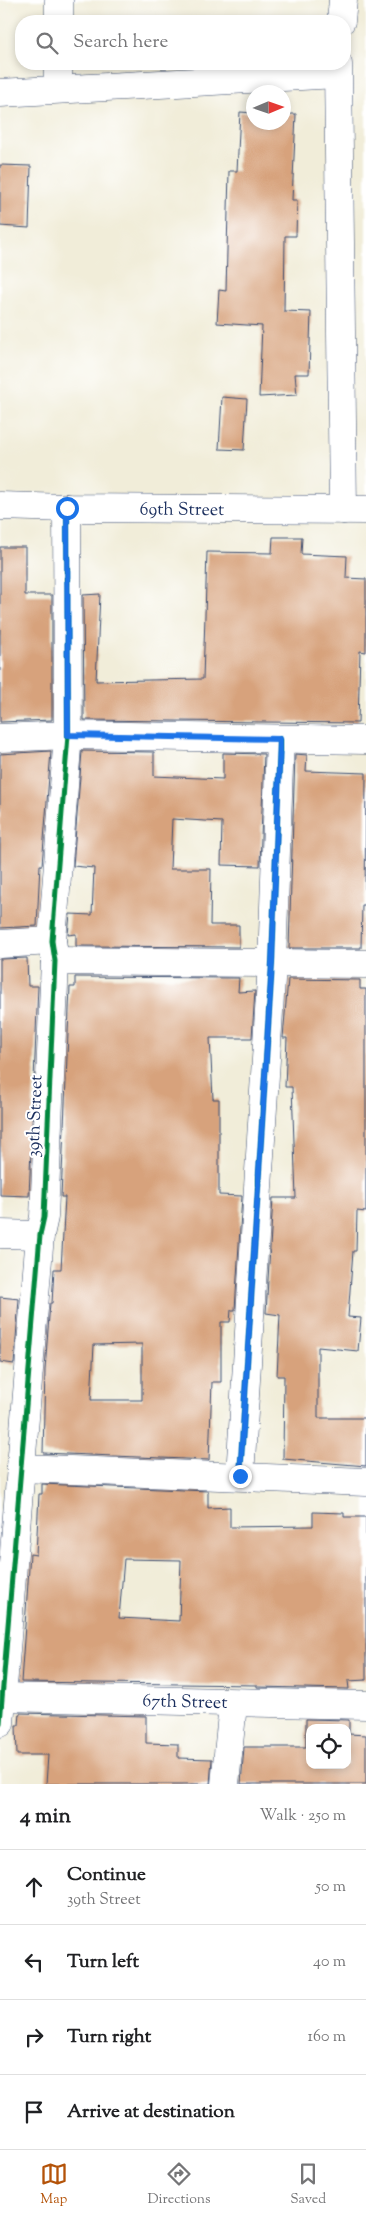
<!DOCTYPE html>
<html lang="en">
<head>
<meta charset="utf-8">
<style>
  body { margin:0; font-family:"Sorts Mill Goudy",serif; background:#f2f2f2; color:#202124 }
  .controls { position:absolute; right:15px; bottom:15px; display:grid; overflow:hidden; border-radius:10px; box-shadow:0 2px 8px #0003 }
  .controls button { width:45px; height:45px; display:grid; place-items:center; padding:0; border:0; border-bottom:1px solid #e0e0e0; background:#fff; color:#202124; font:25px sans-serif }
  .compass { position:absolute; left:246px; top:85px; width:45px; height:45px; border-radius:50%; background:#fff; box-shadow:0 2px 8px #0003; rotate:88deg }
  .stop { position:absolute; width:15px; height:15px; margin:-11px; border:4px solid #1a73e8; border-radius:50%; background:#fff }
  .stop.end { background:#1a73e8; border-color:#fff; box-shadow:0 1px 5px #0008 }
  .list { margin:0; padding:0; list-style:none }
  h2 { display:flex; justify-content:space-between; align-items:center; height:65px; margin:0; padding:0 20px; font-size:21px }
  h2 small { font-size:16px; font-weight:400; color:#757577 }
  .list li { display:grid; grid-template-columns:32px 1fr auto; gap:15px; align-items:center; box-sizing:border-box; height:75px; padding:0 20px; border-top:1px solid #e0e0e0 }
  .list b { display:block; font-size:19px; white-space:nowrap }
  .list p { margin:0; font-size:16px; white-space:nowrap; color:#757577 }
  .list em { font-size:16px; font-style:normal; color:#757577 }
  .icon { flex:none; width:28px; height:28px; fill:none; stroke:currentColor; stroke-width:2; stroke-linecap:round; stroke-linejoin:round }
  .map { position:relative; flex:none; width:366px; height:1784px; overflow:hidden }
  .search { position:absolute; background:#fff; box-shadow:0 2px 8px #0003; left:15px; right:15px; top:15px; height:55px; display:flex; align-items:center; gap:12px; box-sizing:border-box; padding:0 18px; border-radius:20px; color:#757577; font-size:19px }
  .sheet { height:365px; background:#fff }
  nav { display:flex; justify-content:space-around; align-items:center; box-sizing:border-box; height:70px; border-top:1px solid #e0e0e0; background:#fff; font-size:14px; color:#757577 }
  nav a { display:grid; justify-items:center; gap:2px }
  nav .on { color:#b45309 }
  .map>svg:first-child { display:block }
</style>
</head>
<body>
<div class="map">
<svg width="366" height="1784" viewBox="0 0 366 1784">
  <rect width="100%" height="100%" fill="#fff"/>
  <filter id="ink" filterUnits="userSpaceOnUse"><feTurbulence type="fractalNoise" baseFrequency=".02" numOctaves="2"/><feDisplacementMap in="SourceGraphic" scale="10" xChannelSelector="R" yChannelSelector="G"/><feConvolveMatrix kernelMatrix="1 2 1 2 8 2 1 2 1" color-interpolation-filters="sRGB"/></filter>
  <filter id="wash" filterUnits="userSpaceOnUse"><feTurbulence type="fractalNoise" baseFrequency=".0096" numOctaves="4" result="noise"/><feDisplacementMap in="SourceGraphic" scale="20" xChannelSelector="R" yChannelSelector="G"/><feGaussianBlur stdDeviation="1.12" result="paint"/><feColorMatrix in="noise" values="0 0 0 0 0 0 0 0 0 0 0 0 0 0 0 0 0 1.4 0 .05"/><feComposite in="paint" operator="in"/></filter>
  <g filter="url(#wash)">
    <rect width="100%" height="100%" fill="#f1edd9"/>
    <g id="blocks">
      <path fill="#d7a27b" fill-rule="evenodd" d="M 240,112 L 254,113 L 254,122 L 284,122 L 284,114 L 296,114 L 292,200 L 297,200 L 296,236 L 285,236 L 284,311 L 311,312 L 309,374 L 295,374 L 297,395 L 259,397 L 262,326 L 217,323 L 219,290 L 226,291 L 229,171 L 237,171 Z
        M 0,165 L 31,166 L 29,228 L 0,226 Z
        M 222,397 L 247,399 L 244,450 L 219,449 Z
        M 273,537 L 302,537 L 301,554 L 347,556 L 346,578 L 366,579 L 366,652 L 360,651 L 358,723 L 84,720 L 83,595 L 100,594 L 96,681 L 203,679 L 207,552 L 272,553 Z
        M 0,547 L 25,547 L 25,595 L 52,595 L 52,720 L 0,722 Z
        M 51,751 L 42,865 L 40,865 L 37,926 L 0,928 L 0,754 Z
        M 82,751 L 154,752 L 154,776 L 223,779 L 223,753 L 264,754 L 260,866 L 221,865 L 222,822 L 172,819 L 170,869 L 211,869 L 210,925 L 239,925 L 239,947 L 76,946 L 76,934 L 68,935 L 70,914 L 92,915 L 94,868 L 73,866 Z
        M 295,754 L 307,755 L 306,771 L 366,773 L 365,905 L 362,905 L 361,948 L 289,948 Z
        M 27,958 L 28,986 L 38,986 L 29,1196 L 0,1195 L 0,959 Z
        M 75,977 L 239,978 L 238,992 L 255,991 L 252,1038 L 210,1038 L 213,1099 L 219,1099 L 219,1195 L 242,1196 L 235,1310 L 231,1310 L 230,1322 L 221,1322 L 221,1382 L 212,1382 L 209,1460 L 43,1453 L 45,1370 L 50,1303 L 52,1303 L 54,1269 L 61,1269 L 65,1197 L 61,1197 L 70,987 L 75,987 ZM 142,1344 L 142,1400 L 91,1400 L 94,1345 Z
        M 288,979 L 360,980 L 360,989 L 366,989 L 366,1212 L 357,1211 L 356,1251 L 353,1251 L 348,1317 L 361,1318 L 358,1351 L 318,1347 L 318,1418 L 366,1418 L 366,1466 L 283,1459 L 284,1376 L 277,1376 L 280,1315 L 266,1313 L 273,1198 L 296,1198 L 292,1087 L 285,1087 L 287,1038 L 283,1038 Z
        M 0,1297 L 19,1299 L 14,1364 L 0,1362 Z
        M 42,1484 L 208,1491 L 208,1508 L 230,1507 L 230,1527 L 313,1526 L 313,1512 L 344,1513 L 344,1517 L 366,1517 L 366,1680 L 348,1681 L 349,1689 L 257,1687 L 257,1685 L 21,1682 L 30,1554 L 36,1555 L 39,1494 L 42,1494 ZM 124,1559 L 181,1560 L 179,1621 L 119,1618 Z
        M 20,1713 L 146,1716 L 146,1743 L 178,1744 L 178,1758 L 212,1759 L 210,1784 L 46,1784 L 48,1755 L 17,1755 L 16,1725 L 19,1725 Z
        M 306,1719 L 349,1720 L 349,1734 L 366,1735 L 366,1784 L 241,1784 L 244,1747 L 306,1747 ZM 310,1728 L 347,1728 L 347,1765 L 310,1765 Z"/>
    </g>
  </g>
  <g filter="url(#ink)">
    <use href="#blocks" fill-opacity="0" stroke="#3b4c70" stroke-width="1"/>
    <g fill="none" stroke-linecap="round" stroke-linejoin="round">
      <g stroke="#3b4c70" stroke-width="29">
        <g id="minor">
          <path d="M 59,21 L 59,0"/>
          <path d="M 341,21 L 343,0"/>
          <path d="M 338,64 L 343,510"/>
          <path d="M 58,89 L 58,64"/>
          <path d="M 0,93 L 337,74"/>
          <path d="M 0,738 L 68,735 L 366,740"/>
          <path d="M 0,944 L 52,941"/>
          <path d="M 55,961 L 366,964"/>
          <path d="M 0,1234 L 40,1235"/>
          <path d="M 21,1468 L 366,1482"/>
          <path d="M 240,1476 L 272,963 L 280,739"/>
          <path id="s1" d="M 0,1697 L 366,1705"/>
          <path d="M 0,1723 L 40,1235 L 44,1217 L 55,961 L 52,941 L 68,735 L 67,508"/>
          <path d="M 225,1784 L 233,1704"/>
        </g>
      </g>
      <g stroke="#3b4c70" stroke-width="29">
        <g id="major">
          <path id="s2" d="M 0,506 L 67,508 L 366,510"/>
        </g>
      </g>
      <use href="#minor" stroke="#fff" stroke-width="28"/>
      <use href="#major" stroke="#fff" stroke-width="28"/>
      <g stroke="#fff" stroke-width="8">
        <path id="cycleway" d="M 240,1476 L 272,963 L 280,739
          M 0,1723 L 40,1235 L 44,1217 L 55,961 L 52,941 L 68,735 L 67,508"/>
      </g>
      <use href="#cycleway" stroke="#00873e" stroke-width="5"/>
    </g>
  </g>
  <g fill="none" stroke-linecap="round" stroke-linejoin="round" filter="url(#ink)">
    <path stroke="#1a73e8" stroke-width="6" d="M 67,508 L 68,735 L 280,739 L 272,963 L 240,1476"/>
  </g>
  <g text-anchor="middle" stroke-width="4" stroke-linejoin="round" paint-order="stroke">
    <g font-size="18" fill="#1b2f5e" stroke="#fff">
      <text dy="6" stroke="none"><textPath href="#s2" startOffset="182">69th Street</textPath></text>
      <text transform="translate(34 1116) rotate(-88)" y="6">39th Street</text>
      <text dy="6" stroke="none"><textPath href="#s1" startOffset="185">67th Street</textPath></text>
    </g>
  </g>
</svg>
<div class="controls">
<button><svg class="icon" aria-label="locate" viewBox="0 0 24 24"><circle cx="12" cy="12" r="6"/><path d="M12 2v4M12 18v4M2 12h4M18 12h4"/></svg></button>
</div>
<svg class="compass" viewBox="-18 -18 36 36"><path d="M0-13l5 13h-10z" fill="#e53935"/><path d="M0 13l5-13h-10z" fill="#757577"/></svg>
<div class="stop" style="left:67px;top:508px"></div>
<div class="stop end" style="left:240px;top:1476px"></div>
<div class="search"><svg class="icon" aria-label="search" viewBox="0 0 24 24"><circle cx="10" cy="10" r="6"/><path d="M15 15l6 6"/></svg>Search here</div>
</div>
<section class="sheet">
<h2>4 min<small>Walk · 250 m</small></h2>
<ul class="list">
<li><svg class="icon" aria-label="ahead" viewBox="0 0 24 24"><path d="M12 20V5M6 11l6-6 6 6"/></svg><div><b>Continue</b><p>39th Street</p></div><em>50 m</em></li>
<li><svg class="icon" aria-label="left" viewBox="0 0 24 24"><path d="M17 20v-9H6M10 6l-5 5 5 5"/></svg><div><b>Turn left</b></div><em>40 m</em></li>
<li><svg class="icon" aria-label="right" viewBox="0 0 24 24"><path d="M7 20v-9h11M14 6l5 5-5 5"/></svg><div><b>Turn right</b></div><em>160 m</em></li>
<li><svg class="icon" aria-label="arrive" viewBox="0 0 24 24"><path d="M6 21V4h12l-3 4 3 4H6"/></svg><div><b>Arrive at destination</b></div></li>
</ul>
</section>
<nav>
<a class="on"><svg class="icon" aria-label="map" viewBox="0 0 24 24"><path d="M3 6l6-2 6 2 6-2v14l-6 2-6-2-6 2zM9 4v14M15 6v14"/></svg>Map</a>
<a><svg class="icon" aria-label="directions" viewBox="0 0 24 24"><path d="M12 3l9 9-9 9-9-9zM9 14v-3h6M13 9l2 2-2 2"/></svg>Directions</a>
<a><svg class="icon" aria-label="saved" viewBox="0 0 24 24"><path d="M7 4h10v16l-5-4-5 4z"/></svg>Saved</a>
</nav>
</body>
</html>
